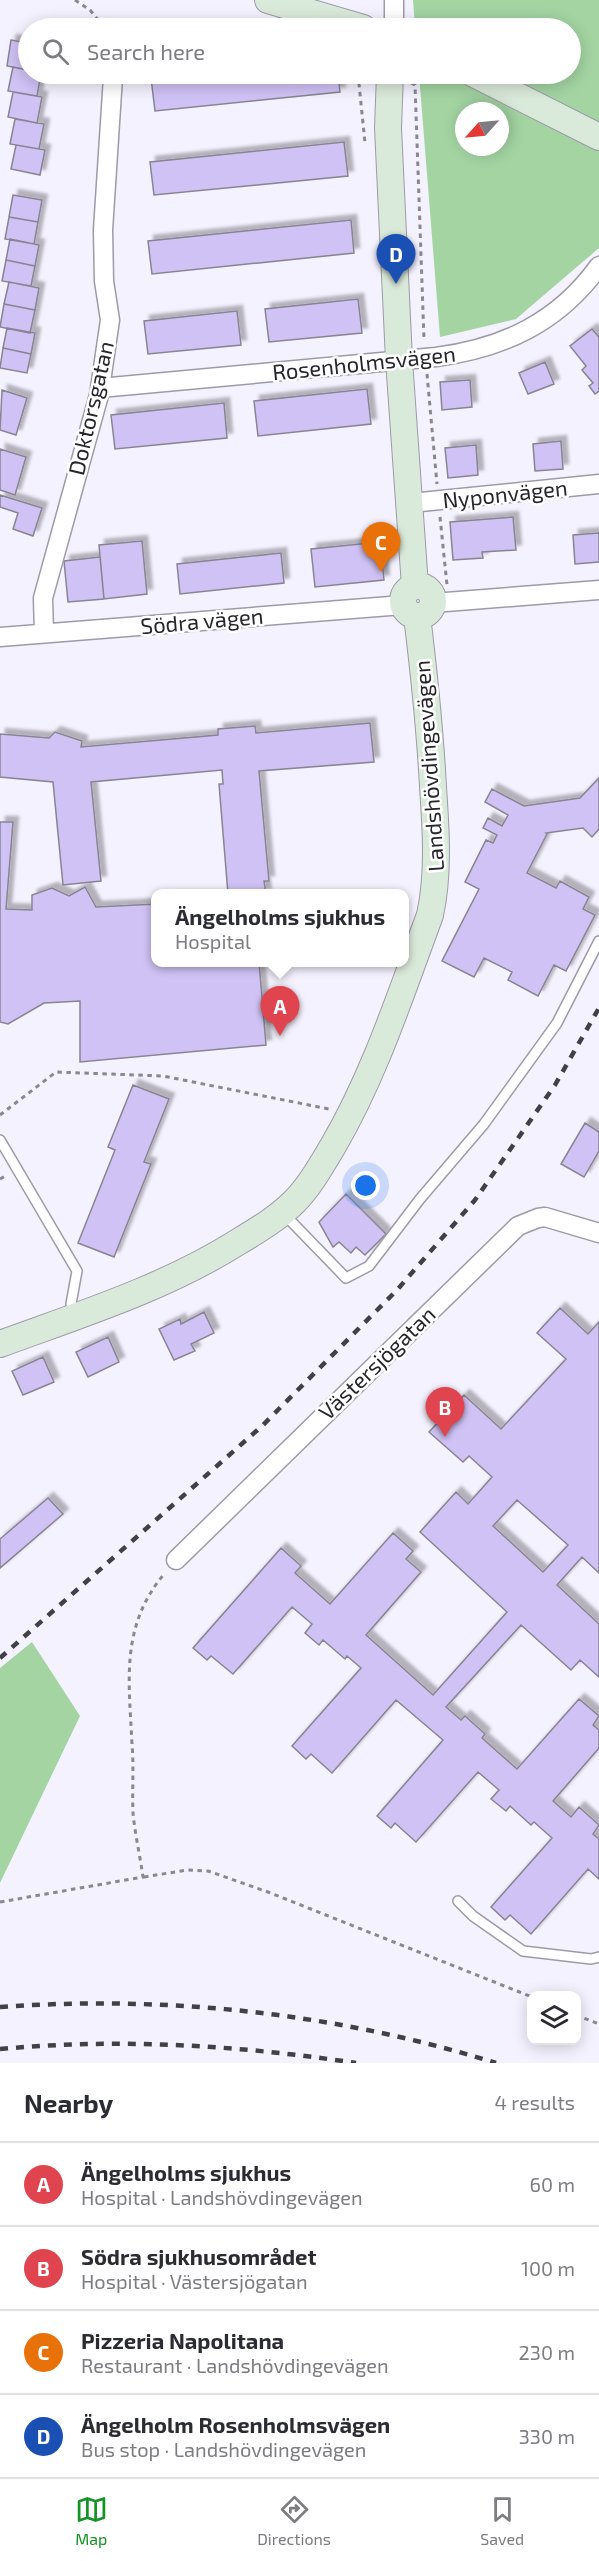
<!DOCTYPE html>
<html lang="en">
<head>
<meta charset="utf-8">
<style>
  body { margin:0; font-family:"Exo 2",sans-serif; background:#f7f7f7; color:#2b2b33 }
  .controls { position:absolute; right:18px; bottom:18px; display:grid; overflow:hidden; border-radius:12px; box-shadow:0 3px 15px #0003 }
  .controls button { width:54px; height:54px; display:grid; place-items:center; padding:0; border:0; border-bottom:2px solid #e1e1e2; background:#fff; color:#2b2b33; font:30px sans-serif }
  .compass { position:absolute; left:455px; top:102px; width:54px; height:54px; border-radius:50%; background:#fff; box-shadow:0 3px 15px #0003; rotate:243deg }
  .you { position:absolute; left:366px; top:1186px; width:21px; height:21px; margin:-15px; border:4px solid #fff; border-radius:50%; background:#1a73e8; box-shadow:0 0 0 9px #1a73e833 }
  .badge { display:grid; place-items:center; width:39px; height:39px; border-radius:50%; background:#149427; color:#fff; font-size:20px; font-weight:700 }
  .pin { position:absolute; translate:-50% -50px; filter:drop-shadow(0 2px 3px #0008) }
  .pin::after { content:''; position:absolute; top:32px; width:21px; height:18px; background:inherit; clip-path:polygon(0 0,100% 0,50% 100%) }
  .popup { position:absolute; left:151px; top:889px; width:258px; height:78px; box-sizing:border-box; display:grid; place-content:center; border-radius:12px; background:#fff; filter:drop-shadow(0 2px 4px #0005); font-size:20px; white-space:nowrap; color:#7c7c81 }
  .popup b { font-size:22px; color:#2b2b33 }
  .popup::after { content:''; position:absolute; left:50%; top:100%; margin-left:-12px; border:12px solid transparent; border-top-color:#fff }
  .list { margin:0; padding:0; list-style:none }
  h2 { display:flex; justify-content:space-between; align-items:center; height:78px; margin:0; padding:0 24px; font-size:26px }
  h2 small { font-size:20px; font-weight:400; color:#7c7c81 }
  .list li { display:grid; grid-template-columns:39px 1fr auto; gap:18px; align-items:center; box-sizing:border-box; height:84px; padding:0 24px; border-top:2px solid #e1e1e2 }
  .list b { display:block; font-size:22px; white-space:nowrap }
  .list p { margin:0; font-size:20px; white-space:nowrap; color:#7c7c81 }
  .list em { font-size:20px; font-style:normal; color:#7c7c81 }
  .icon { flex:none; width:33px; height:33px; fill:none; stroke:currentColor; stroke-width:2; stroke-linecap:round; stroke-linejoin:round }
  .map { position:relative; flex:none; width:599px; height:2063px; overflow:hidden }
  .search { position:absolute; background:#fff; box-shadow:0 3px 15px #0003; left:18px; right:18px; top:18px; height:66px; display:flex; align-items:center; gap:15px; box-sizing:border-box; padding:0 21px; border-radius:33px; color:#7c7c81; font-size:22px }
  .sheet { height:414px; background:#fff }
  nav { display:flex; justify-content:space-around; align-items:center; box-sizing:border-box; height:84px; border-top:2px solid #e1e1e2; background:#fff; font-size:16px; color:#7c7c81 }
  nav a { display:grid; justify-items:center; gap:3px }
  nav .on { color:#149427 }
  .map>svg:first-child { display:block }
</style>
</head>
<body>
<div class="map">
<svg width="599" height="2063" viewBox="0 0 599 2063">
  <defs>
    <filter id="shadow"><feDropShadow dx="5.5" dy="-5.5" stdDeviation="1.5" flood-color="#0004"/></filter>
  </defs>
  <rect width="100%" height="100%" fill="#f5f2ff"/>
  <path fill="#a3d4a2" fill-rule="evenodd" d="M 413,0 L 599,0 L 599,248 L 516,319 L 440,337 L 419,74 L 570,74 L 570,28 L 415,28 ZM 464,111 L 500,111 L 500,147 L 464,147 Z
    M 32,1642 L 80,1716 L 0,1883 L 0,1668 Z"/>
  <path fill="#d0c2f5" stroke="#888492" stroke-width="1.5" fill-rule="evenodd" filter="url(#shadow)" d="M 11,40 L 28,43 L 28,70 L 7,66 Z
    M 13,67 L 28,70 L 28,74 L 41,74 L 37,96 L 8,91 Z
    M 197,74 L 338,74 L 340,92 L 155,111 L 151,78 Z
    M 13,92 L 42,97 L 37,123 L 8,117 Z
    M 15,119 L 44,124 L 39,149 L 10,144 Z
    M 344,142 L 348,176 L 154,195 L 150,162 Z
    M 16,145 L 45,150 L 40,175 L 11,169 Z
    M 13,195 L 42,200 L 38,222 L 9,217 Z
    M 9,217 L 38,222 L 34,244 L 5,239 Z
    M 351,220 L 354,253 L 152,274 L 148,241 Z
    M 10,239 L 39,245 L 35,266 L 6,260 Z
    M 6,260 L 35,266 L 31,286 L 2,281 Z
    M 9,282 L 39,288 L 35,310 L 4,304 Z
    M 358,299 L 362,333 L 269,342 L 265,309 Z
    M 4,304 L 35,310 L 30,333 L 0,327 Z
    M 237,311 L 241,345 L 148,354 L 144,321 Z
    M 7,328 L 35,333 L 31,354 L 3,348 Z
    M 592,329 L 599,337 L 599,391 L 595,394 L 589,386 L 593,383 L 582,370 L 586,366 L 570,346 Z
    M 3,348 L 31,354 L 27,373 L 0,368 Z
    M 545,362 L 554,384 L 528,394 L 519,373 Z
    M 470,380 L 472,407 L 442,410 L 440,382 Z
    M 367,389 L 371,424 L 258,436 L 254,401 Z
    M 2,390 L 27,398 L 16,435 L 0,430 Z
    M 224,403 L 227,438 L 115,449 L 111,415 Z
    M 561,441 L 563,469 L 535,471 L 533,444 Z
    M 476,445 L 478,475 L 448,478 L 445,448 Z
    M 0,449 L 26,457 L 15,495 L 0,490 Z
    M 0,495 L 42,508 L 33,536 L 13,529 L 18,513 L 0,507 Z
    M 513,517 L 516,550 L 482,552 L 483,558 L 453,560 L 450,522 Z
    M 599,533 L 599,562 L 575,564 L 573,535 Z
    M 142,541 L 147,594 L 104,599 L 99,545 Z
    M 380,542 L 384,580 L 315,587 L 311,549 Z
    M 281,553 L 284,583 L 180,594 L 177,564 Z
    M 100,557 L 104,599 L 68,602 L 64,561 Z
    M 370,723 L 374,762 L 259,771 L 269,881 L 264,881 L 266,894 L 228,894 L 219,784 L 223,784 L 222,770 L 91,782 L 101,881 L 63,885 L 53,782 L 0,777 L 0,734 L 49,738 L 55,732 L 82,741 L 81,747 L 218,735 L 218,729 L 255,726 L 256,733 Z
    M 599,778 L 599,829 L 592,837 L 583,828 L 546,833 L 547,834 L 527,873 L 556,888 L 560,881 L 589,897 L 583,909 L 595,915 L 566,971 L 554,965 L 538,996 L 508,980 L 512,972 L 484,958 L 474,977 L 442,961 L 479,889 L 465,882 L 486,840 L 493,843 L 497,835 L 483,828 L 488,818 L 502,826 L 508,815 L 485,802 L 492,789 L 524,806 L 580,798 Z
    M 0,822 L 13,822 L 6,909 L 32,910 L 32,895 L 52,888 L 69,896 L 85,887 L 96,907 L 156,904 L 156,962 L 259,962 L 266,1045 L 80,1062 L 80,1001 L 44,1003 L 8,1024 L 0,1022 Z
    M 133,1085 L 169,1099 L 144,1162 L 151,1164 L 114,1257 L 78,1243 L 115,1150 L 108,1147 Z
    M 585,1123 L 599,1132 L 599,1151 L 584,1177 L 561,1164 Z
    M 346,1194 L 386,1234 L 365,1255 L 356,1247 L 351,1253 L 339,1242 L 333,1247 L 319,1222 Z
    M 560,1308 L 588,1334 L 599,1322 L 599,1573 L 582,1557 L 557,1585 L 599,1624 L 599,1677 L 580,1660 L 571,1670 L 521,1625 L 446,1707 L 461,1720 L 465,1716 L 485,1734 L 482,1738 L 517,1769 L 579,1699 L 599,1716 L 593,1725 L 599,1730 L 599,1748 L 553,1801 L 571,1817 L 579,1807 L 599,1825 L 593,1834 L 599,1839 L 599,1879 L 588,1869 L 531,1934 L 510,1915 L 505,1920 L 491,1907 L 552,1838 L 534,1822 L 531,1825 L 510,1806 L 506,1811 L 491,1799 L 499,1790 L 478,1772 L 416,1842 L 395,1823 L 391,1828 L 377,1816 L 443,1740 L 396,1700 L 332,1773 L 311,1754 L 306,1759 L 292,1746 L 361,1668 L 347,1656 L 345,1659 L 323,1640 L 319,1645 L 305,1633 L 312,1624 L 292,1607 L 233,1674 L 211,1656 L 207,1660 L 193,1648 L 281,1548 L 301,1566 L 295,1573 L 330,1604 L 393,1533 L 413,1551 L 406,1559 L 421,1572 L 366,1635 L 433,1695 L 507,1612 L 420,1532 L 456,1492 L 468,1504 L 492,1477 L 469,1456 L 463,1462 L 429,1432 L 464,1395 L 501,1429 L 566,1359 L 537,1333 ZM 517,1500 L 568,1545 L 543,1572 L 493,1526 Z
    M 204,1312 L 214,1333 L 191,1344 L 195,1351 L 174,1360 L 159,1329 L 180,1319 L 181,1324 Z
    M 108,1337 L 119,1362 L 88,1377 L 76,1352 Z
    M 43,1357 L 54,1382 L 23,1395 L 12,1371 Z
    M 48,1498 L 63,1514 L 0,1568 L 0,1539 Z"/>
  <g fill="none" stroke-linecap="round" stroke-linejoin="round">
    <g stroke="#9e9aa8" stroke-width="12">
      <path id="lane" d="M 0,1140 L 77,1271 L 71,1304 L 74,1314
        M 283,1213 L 346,1278 L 369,1266 L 420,1199 L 484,1124 L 557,1023 L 599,941
        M 458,1901 L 473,1916 L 523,1951 L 591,1959 L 599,1957"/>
    </g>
    <g stroke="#9e9aa8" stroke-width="21">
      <path id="street" d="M 394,28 L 394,0
        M 100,388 L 436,357 C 503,348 558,323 599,266
        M 411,503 L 599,484
        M 433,603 L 599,590
        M 44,633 L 43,598 L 99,395 L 110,320 L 104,281 L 103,230 L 113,77 L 117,74
        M 0,637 L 403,605
        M 176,1560 L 518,1226 L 538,1218 L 545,1217 L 599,1233"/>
    </g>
    <g stroke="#9e9aa8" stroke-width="28">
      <path id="secondary" d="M 268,0 L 363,28
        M 390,74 L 388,128 L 399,360 L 415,586
        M 474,74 L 599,137
        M403 601a15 15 0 1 1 30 0a15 15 0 1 1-30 0Z
        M 0,1344 C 82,1314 165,1288 238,1242 C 258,1230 278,1218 294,1202 C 310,1186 321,1166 333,1146 C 375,1074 401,993 430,915 C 439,873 436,830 433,787 C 430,730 424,673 417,616"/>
    </g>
    <path stroke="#898790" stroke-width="3" stroke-dasharray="4.5 4.5" stroke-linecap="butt" d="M 75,0 L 90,10 L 105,28
      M 358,74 L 365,143
      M 411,83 L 415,85 L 424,340
      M 427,374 L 437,484
      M 440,517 L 447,585
      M 0,1115 L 56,1072 L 163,1076 L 329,1109
      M 0,1179 L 7,1175
      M 144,1877 L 187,1870 L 208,1871 L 268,1892 L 532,1997
      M 0,1902 L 143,1877 C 140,1856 135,1834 133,1813 C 132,1790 134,1767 132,1744 C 129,1680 120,1626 165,1573
      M 576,2015 L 599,2024"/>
    <use href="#lane" stroke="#fff" stroke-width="9"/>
    <use href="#street" stroke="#fff" stroke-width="18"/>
    <use href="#secondary" stroke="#daeada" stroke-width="26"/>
    <path stroke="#424047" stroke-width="4.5" stroke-dasharray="8 8" stroke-linecap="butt" d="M 0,1658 L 262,1426 L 397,1290 L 475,1200 L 555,1085 L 599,1008
      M 0,2007 C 167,1995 336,2013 496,2063
      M 0,2049 C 120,2038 236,2045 356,2063"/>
  </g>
  <g text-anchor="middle" stroke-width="5" stroke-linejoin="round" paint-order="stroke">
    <g font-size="22" fill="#27252b" stroke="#fff">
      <text transform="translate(364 363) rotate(-6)" y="8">Rosenholmsvägen</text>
      <text transform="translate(91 408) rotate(-77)" y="8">Doktorsgatan</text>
      <text transform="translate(505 494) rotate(-6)" y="8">Nyponvägen</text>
      <text transform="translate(202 621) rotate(-5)" y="8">Södra vägen</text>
      <text transform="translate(429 766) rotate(-94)" y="8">Landshövdingevägen</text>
      <text transform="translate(377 1363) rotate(-44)" y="8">Västersjögatan</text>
    </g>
  </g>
</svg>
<div class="controls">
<button><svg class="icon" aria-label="layers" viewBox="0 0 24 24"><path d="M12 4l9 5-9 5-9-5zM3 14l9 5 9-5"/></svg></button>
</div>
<svg class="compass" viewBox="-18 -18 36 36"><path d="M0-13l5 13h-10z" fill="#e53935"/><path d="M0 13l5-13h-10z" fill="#7c7c81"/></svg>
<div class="you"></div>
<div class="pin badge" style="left:280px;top:1036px;background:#e0444e">A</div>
<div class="popup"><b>Ängelholms sjukhus</b>Hospital</div>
<div class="pin badge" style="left:445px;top:1437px;background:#e0444e">B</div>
<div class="pin badge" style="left:381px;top:572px;background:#e8710a">C</div>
<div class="pin badge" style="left:396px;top:284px;background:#1a4fb4">D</div>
<div class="search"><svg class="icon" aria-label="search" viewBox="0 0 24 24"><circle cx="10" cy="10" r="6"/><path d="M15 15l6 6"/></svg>Search here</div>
</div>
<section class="sheet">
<h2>Nearby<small>4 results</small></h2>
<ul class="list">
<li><span class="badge" style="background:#e0444e">A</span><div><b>Ängelholms sjukhus</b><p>Hospital · Landshövdingevägen</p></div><em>60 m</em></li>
<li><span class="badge" style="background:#e0444e">B</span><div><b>Södra sjukhusområdet</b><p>Hospital · Västersjögatan</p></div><em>100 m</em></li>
<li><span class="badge" style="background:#e8710a">C</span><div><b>Pizzeria Napolitana</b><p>Restaurant · Landshövdingevägen</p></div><em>230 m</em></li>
<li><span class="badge" style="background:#1a4fb4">D</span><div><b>Ängelholm Rosenholmsvägen</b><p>Bus stop · Landshövdingevägen</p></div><em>330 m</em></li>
</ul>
</section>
<nav>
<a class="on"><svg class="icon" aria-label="map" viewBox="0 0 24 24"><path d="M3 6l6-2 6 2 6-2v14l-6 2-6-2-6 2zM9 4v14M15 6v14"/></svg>Map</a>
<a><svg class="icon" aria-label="directions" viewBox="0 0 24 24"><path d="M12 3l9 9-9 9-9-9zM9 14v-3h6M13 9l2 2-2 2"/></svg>Directions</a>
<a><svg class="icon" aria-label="saved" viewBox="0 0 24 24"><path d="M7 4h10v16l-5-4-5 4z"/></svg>Saved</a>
</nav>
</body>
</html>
